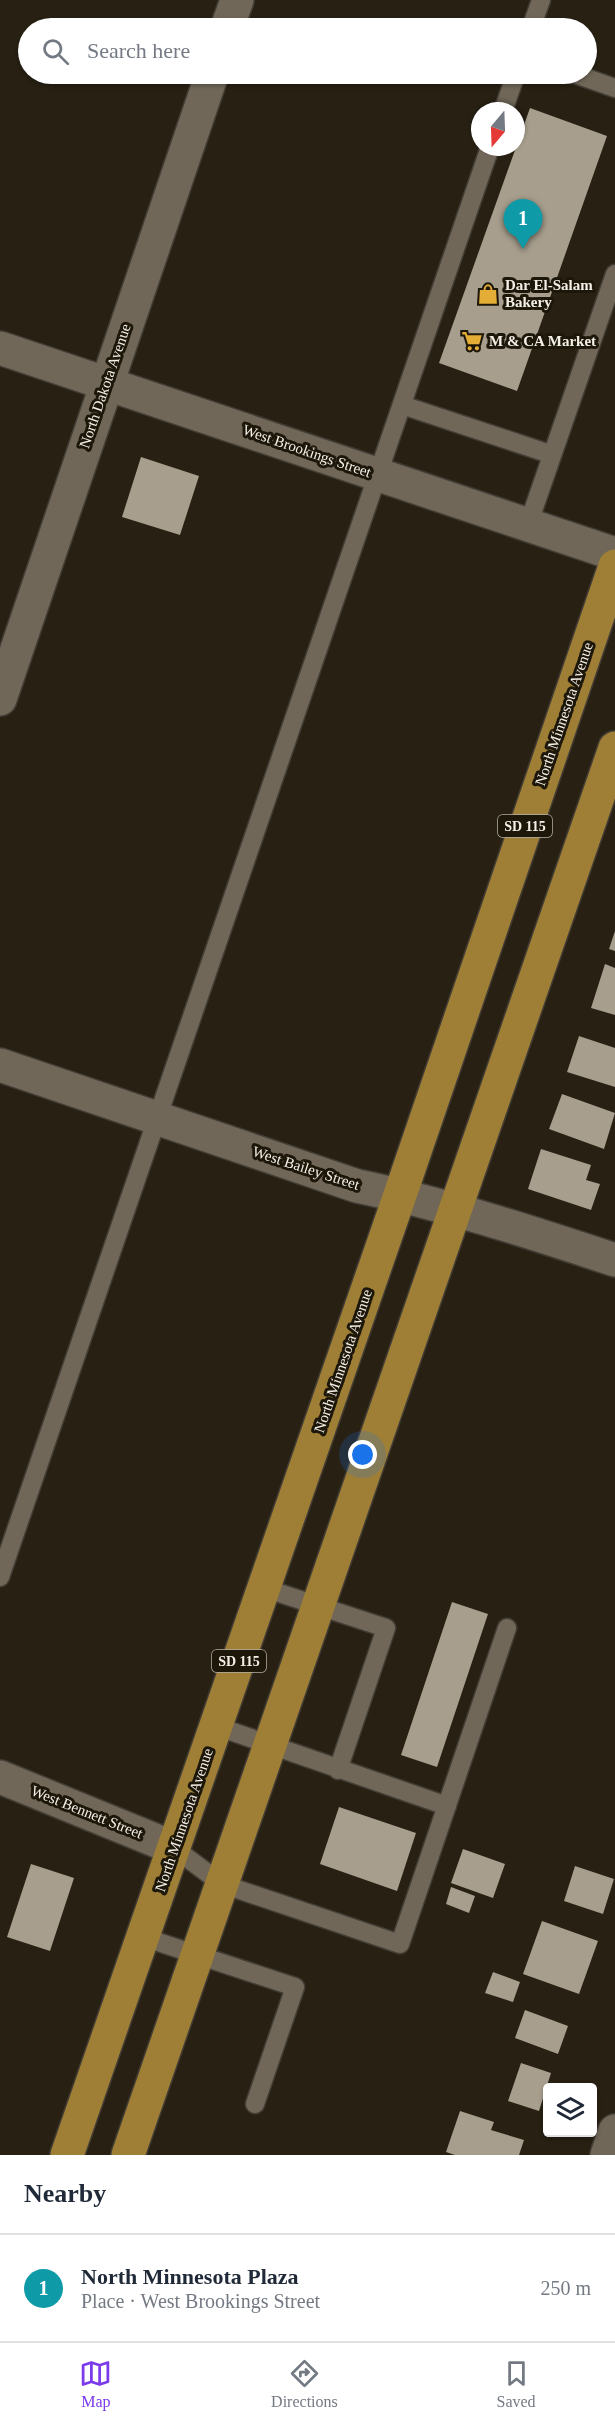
<!DOCTYPE html>
<html lang="en">
<head>
<meta charset="utf-8">
<style>
  body { margin:0; font-family:Georgia,serif; background:#f2f2f3; color:#1f2937 }
  .controls { position:absolute; right:18px; bottom:18px; display:grid; overflow:hidden; border-radius:6px; box-shadow:0 2px 4px #0004 }
  .controls button { width:54px; height:54px; display:grid; place-items:center; padding:0; border:0; border-bottom:2px solid #e0e1e3; background:#fff; color:#1f2937; font:30px sans-serif }
  .compass { position:absolute; left:471px; top:102px; width:54px; height:54px; border-radius:50%; background:#fff; box-shadow:0 2px 4px #0004; rotate:199deg }
  .you { position:absolute; left:363px; top:1455px; width:21px; height:21px; margin:-15px; border:4px solid #fff; border-radius:50%; background:#1a73e8; box-shadow:0 0 0 9px #1a73e833 }
  .badge { display:grid; place-items:center; width:39px; height:39px; border-radius:50%; background:#7c3aed; color:#fff; font-size:20px; font-weight:700 }
  .pin { position:absolute; translate:-50% -50px; filter:drop-shadow(0 2px 3px #0008) }
  .pin::after { content:''; position:absolute; top:32px; width:21px; height:18px; background:inherit; clip-path:polygon(0 0,100% 0,50% 100%) }
  .list { margin:0; padding:0; list-style:none }
  h2 { display:flex; justify-content:space-between; align-items:center; height:78px; margin:0; padding:0 24px; font-size:26px }
  h2 small { font-size:20px; font-weight:400; color:#747a83 }
  .list li { display:grid; grid-template-columns:39px 1fr auto; gap:18px; align-items:center; box-sizing:border-box; height:108px; padding:0 24px; border-top:2px solid #e0e1e3 }
  .list b { display:block; font-size:22px; white-space:nowrap }
  .list p { margin:0; font-size:20px; white-space:nowrap; color:#747a83 }
  .list em { font-size:20px; font-style:normal; color:#747a83 }
  .icon { flex:none; width:33px; height:33px; fill:none; stroke:currentColor; stroke-width:2; stroke-linecap:round; stroke-linejoin:round }
  .map { position:relative; flex:none; width:615px; height:2155px; overflow:hidden }
  .search { position:absolute; background:#fff; box-shadow:0 2px 4px #0004; left:18px; right:18px; top:18px; height:66px; display:flex; align-items:center; gap:15px; box-sizing:border-box; padding:0 21px; border-radius:33px; color:#747a83; font-size:22px }
  .sheet { height:186px; background:#fff }
  nav { display:flex; justify-content:space-around; align-items:center; box-sizing:border-box; height:84px; border-top:2px solid #e0e1e3; background:#fff; font-size:16px; color:#747a83 }
  nav a { display:grid; justify-items:center; gap:3px }
  nav .on { color:#7c3aed }
  .map>svg:first-child { display:block }
</style>
</head>
<body>
<div class="map">
<svg width="615" height="2155" viewBox="0 0 615 2155">
  <rect width="100%" height="100%" fill="#272013"/>
  <path fill="#a79e8d" d="M 530,108 L 607,136 L 517,391 L 439,363 Z
    M 141,457 L 199,476 L 180,535 L 122,517 Z
    M 615,931 L 615,951 L 609,949 Z
    M 605,964 L 615,968 L 615,1015 L 591,1008 Z
    M 579,1036 L 615,1048 L 615,1087 L 567,1072 Z
    M 562,1094 L 615,1113 L 604,1149 L 549,1129 Z
    M 541,1149 L 591,1165 L 586,1180 L 600,1184 L 591,1210 L 528,1189 Z
    M 452,1602 L 488,1614 L 437,1767 L 401,1755 Z
    M 339,1807 L 416,1833 L 397,1891 L 320,1864 Z
    M 463,1849 L 505,1864 L 493,1898 L 451,1883 Z
    M 31,1864 L 74,1878 L 50,1951 L 7,1937 Z
    M 575,1866 L 614,1879 L 603,1914 L 564,1901 Z
    M 451,1887 L 475,1896 L 469,1913 L 446,1904 Z
    M 542,1921 L 598,1941 L 579,1994 L 523,1974 Z
    M 493,1972 L 520,1982 L 513,2002 L 485,1993 Z
    M 525,2010 L 568,2026 L 558,2054 L 515,2038 Z
    M 521,2063 L 551,2073 L 539,2111 L 508,2101 Z
    M 460,2111 L 494,2122 L 491,2130 L 524,2140 L 519,2155 L 455,2155 L 446,2152 Z"/>
  <g fill="none" stroke-linecap="round" stroke-linejoin="round">
    <g stroke="#423c34" stroke-width="21">
      <path id="service" d="M 531,28 L 541,0
        M 575,74 L 615,88
        M 503,111 L 516,74
        M 402,405 L 550,454
        M 528,525 L 615,274
        M 0,1577 L 490,147
        M 264,1588 L 386,1628 L 338,1770
        M 216,1726 L 447,1806
        M 174,1848 L 222,1884 L 400,1944 L 507,1628
        M 143,1937 L 295,1987 L 255,2104"/>
    </g>
    <g stroke="#423c34" stroke-width="36">
      <path id="minor" d="M 227,28 L 237,0
        M 0,699 L 212,74
        M 0,1065 L 357,1186 C 445,1204 530,1232 615,1260
        M 0,1777 L 174,1848
        M 607,2155 L 615,2131"/>
    </g>
    <g stroke="#423c34" stroke-width="36">
      <path id="tertiary" d="M 0,348 L 615,554"/>
    </g>
    <g stroke="#423c34" stroke-width="36">
      <path id="primary" d="M 67,2155 L 400,1195 L 615,566
        M 128,2155 L 615,748"/>
    </g>
    <use href="#service" stroke="#706758" stroke-width="18"/>
    <use href="#minor" stroke="#706758" stroke-width="33"/>
    <use href="#tertiary" stroke="#706758" stroke-width="33"/>
    <use href="#primary" stroke="#9f7f36" stroke-width="33"/>
  </g>
  <defs>
    <g id="shop-bare" transform="scale(1.62)"><path d="M-5-2.5h2.3a2.7 3.5 0 0 1 5.4 0H5L5.5 6h-11ZM-1.5-2.5h3a1.5 2.3 0 0 0-3 0Z" fill="#e4ad35" stroke="#1d170a" stroke-width="2.5" paint-order="stroke"/></g>
    <g id="supermarket-bare" transform="scale(1.62)"><path d="M-6-5.5h2.5l.6 2H6L4.5 2H-2.5L-4.4-4H-6ZM-1.5 3.2a1.3 1.3 0 1 0 .1 0ZM3 3.2a1.3 1.3 0 1 0 .1 0Z" fill="#e4ad35" stroke="#1d170a" stroke-width="2.5" paint-order="stroke"/></g>
  </defs>
  <g fill-rule="evenodd">
    <use href="#shop-bare" x="488" y="294"/>
    <use href="#supermarket-bare" x="472" y="341"/>
  </g>
  <g text-anchor="middle" stroke-width="6" stroke-linejoin="round" paint-order="stroke">
    <g fill="#1d170a" stroke="#b4aea5" stroke-width="1.5">
      <rect x="498" y="815" width="54" height="22" rx="4.5"/>
      <rect x="212" y="1650" width="54" height="22" rx="4.5"/>
    </g>
    <g font-size="14" font-weight="bold" fill="#f4efe7">
      <text x="525" y="831">SD 115</text>
      <text x="239" y="1666">SD 115</text>
    </g>
    <g font-size="15" font-weight="bold" fill="#f4efe7" stroke="#1d170a" text-anchor="start">
      <text x="505" y="290">Dar El-Salam<tspan x="505" dy="17">Bakery</tspan></text>
      <text x="489" y="346">M &amp; CA Market</text>
    </g>
    <g font-size="15" fill="#f4efe7" stroke="#1d170a">
      <text transform="translate(105 386) rotate(-71)" y="5">North Dakota Avenue</text>
      <text transform="translate(307 451) rotate(19)" y="5">West Brookings Street</text>
      <text transform="translate(564 714) rotate(-71)" y="5">North Minnesota Avenue</text>
      <text transform="translate(306 1168) rotate(18)" y="5">West Bailey Street</text>
      <text transform="translate(343 1361) rotate(-71)" y="5">North Minnesota Avenue</text>
      <text transform="translate(87 1812) rotate(22)" y="5">West Bennett Street</text>
      <text transform="translate(184 1820) rotate(-71)" y="5">North Minnesota Avenue</text>
    </g>
  </g>
</svg>
<div class="controls">
<button><svg class="icon" aria-label="layers" viewBox="0 0 24 24"><path d="M12 4l9 5-9 5-9-5zM3 14l9 5 9-5"/></svg></button>
</div>
<svg class="compass" viewBox="-18 -18 36 36"><path d="M0-13l5 13h-10z" fill="#e53935"/><path d="M0 13l5-13h-10z" fill="#747a83"/></svg>
<div class="you"></div>
<div class="pin badge" style="left:523px;top:249px;background:#0f9aa8">1</div>
<div class="search"><svg class="icon" aria-label="search" viewBox="0 0 24 24"><circle cx="10" cy="10" r="6"/><path d="M15 15l6 6"/></svg>Search here</div>
</div>
<section class="sheet">
<h2>Nearby<small></small></h2>
<ul class="list">
<li><span class="badge" style="background:#0f9aa8">1</span><div><b>North Minnesota Plaza</b><p>Place · West Brookings Street</p></div><em>250 m</em></li>
</ul>
</section>
<nav>
<a class="on"><svg class="icon" aria-label="map" viewBox="0 0 24 24"><path d="M3 6l6-2 6 2 6-2v14l-6 2-6-2-6 2zM9 4v14M15 6v14"/></svg>Map</a>
<a><svg class="icon" aria-label="directions" viewBox="0 0 24 24"><path d="M12 3l9 9-9 9-9-9zM9 14v-3h6M13 9l2 2-2 2"/></svg>Directions</a>
<a><svg class="icon" aria-label="saved" viewBox="0 0 24 24"><path d="M7 4h10v16l-5-4-5 4z"/></svg>Saved</a>
</nav>
</body>
</html>
